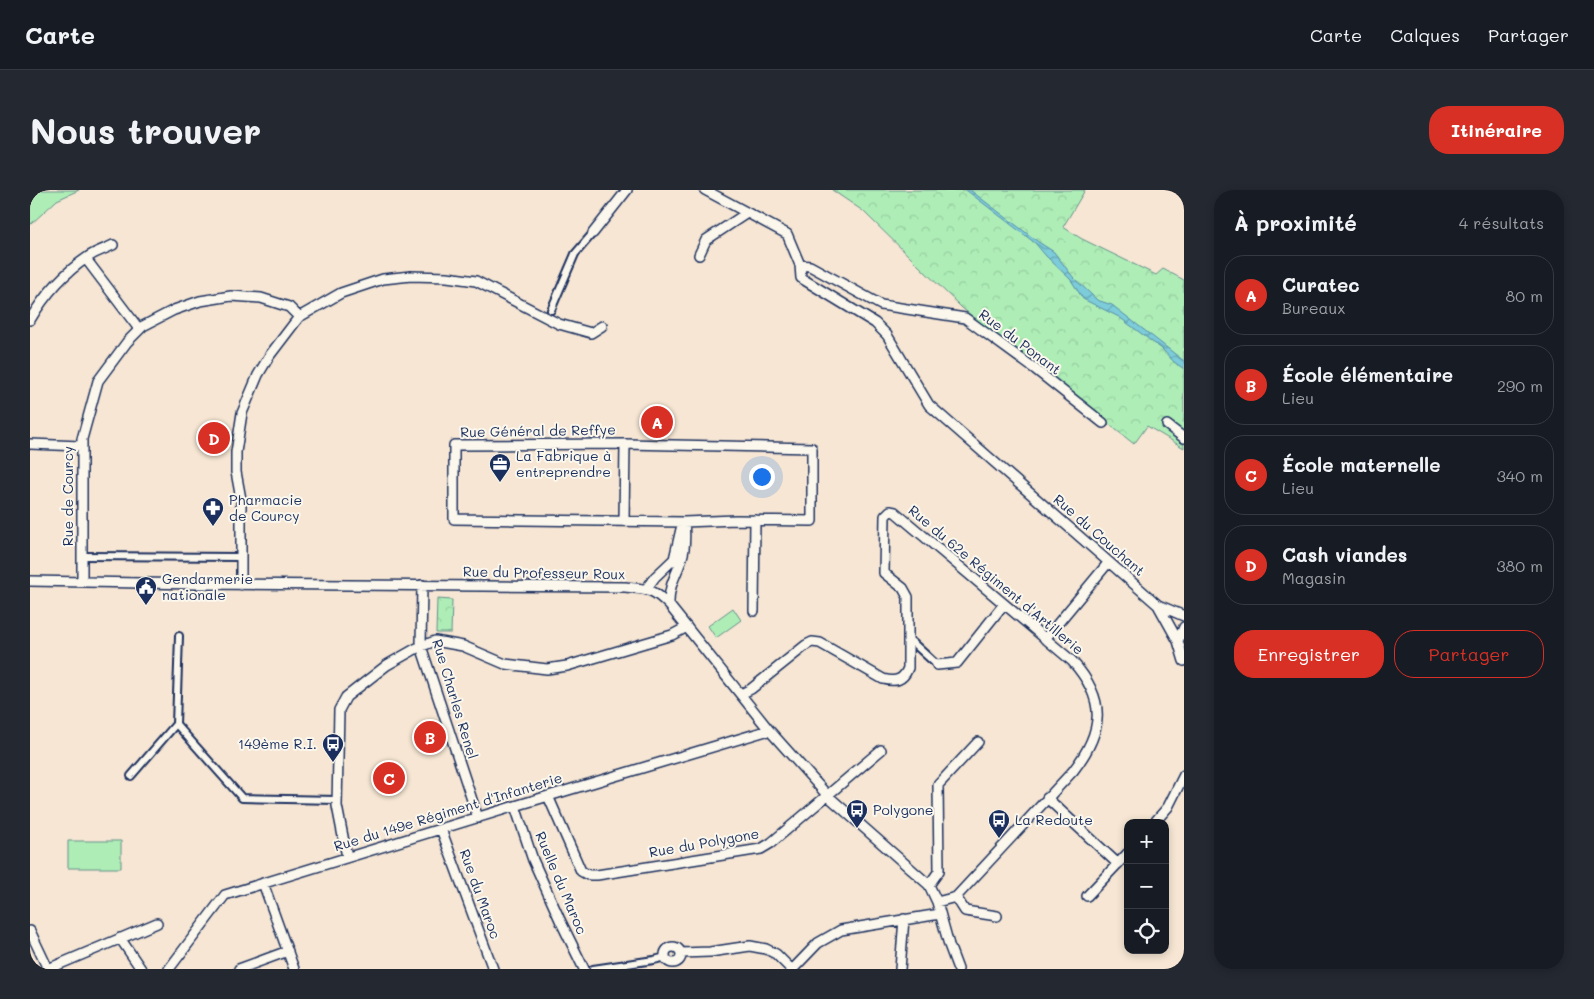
<!DOCTYPE html>
<html lang="fr">
<head>
<meta charset="utf-8">
<style>
  body { margin:0; font-family:Mali,sans-serif; background:#242831; color:#f1f3f6 }
  .controls { position:absolute; right:15px; bottom:15px; display:grid; overflow:hidden; border-radius:10px; box-shadow:0 2px 8px #0003 }
  .controls button { width:45px; height:45px; display:grid; place-items:center; padding:0; border:0; border-bottom:1px solid #363941; background:#171b24; color:#f1f3f6; font:25px sans-serif }
  .you { position:absolute; left:731px; top:286px; width:18px; height:18px; margin:-12px; border:4px solid #fff; border-radius:50%; background:#1a73e8; box-shadow:0 0 0 8px #1a73e833 }
  .badge { display:grid; place-items:center; width:32px; height:32px; border-radius:50%; background:#d93025; color:#fff; font-size:16px; font-weight:700 }
  .pin { position:absolute; translate:-50% -50%; border:2px solid #fff; box-shadow:0 1px 5px #0006 }
  .list { margin:0; padding:0; list-style:none }
  h2 { display:flex; justify-content:space-between; align-items:center; height:65px; margin:0; padding:0 20px; font-size:21px }
  h2 small { font-size:16px; font-weight:400; color:#9ea1a6 }
  .list li { display:grid; grid-template-columns:32px 1fr auto; gap:15px; align-items:center; box-sizing:border-box; height:80px; margin:0 10px 10px; padding:0 10px; border:1px solid #363941; border-radius:20px }
  .list b { display:block; font-size:19px; white-space:nowrap }
  .list p { margin:0; font-size:16px; white-space:nowrap; color:#9ea1a6 }
  .list em { font-size:16px; font-style:normal; color:#9ea1a6 }
  .actions { display:flex; gap:10px; padding:15px 20px }
  .actions a { flex:1; padding:11px 0; border:1px solid #d93025; border-radius:20px; text-align:center; font-size:18px; color:#d93025 }
  .actions .main { background:#d93025; color:#fff }
  .icon { flex:none; width:28px; height:28px; fill:none; stroke:currentColor; stroke-width:2; stroke-linecap:round; stroke-linejoin:round }
  .map { position:relative; flex:none; width:1154px; height:779px; overflow:hidden; border-radius:20px }
  header { display:flex; align-items:center; gap:30px; box-sizing:border-box; height:70px; padding:0 25px; background:#171b24; border-bottom:1px solid #363941 }
  header strong { font-size:24px }
  nav { display:flex; gap:28px; margin-inline-start:auto; font-size:18px }
  .intro { display:flex; align-items:center; justify-content:space-between; box-sizing:border-box; height:120px; padding:0 30px }
  h1 { margin:0; font-size:35px }
  .button { padding:12px 22px; border-radius:20px; background:#d93025; color:#fff; font-size:18px; font-weight:700 }
  main { display:flex; gap:30px; padding:0 30px }
  aside { flex:1; background:#171b24; border-radius:20px; box-shadow:0 2px 8px #0003 }
  .map>svg:first-child { display:block }
</style>
</head>
<body>
<header>
<strong>Carte</strong>
<nav><a>Carte</a><a>Calques</a><a>Partager</a></nav>
</header>
<div class="intro"><h1>Nous trouver</h1><a class="button">Itinéraire</a></div>
<main>
<div class="map">
<svg width="1154" height="779" viewBox="0 0 1154 779">
  <defs>
    <pattern id="forest-crowns" width="20" height="18" patternUnits="userSpaceOnUse" patternTransform="scale(1.25)"><rect width="20" height="18" fill="#aeeeb6"/><path d="M2 6a3 3 0 1 1 6 0M12 15a3 3 0 1 1 6 0" fill="none" stroke="#95cc9f"/></pattern>
    <pattern id="water-waves" width="16" height="10" patternUnits="userSpaceOnUse" patternTransform="scale(1.25)"><rect width="16" height="10" fill="#7dccda"/><path d="M0 5q4-4 8 0t8 0" fill="none" stroke="#66a6b4"/></pattern>
  </defs>
  <rect width="100%" height="100%" fill="#f6e6d3"/>
  <filter id="ink" filterUnits="userSpaceOnUse"><feTurbulence type="fractalNoise" baseFrequency=".02" numOctaves="2"/><feDisplacementMap in="SourceGraphic" scale="10" xChannelSelector="R" yChannelSelector="G"/><feConvolveMatrix kernelMatrix="1 2 1 2 8 2 1 2 1" color-interpolation-filters="sRGB"/></filter>
  <g filter="url(#ink)">
    <path fill="url(#forest-crowns)" stroke="#648e8a" d="M 802,0 L 1055,0 L 1033,37 L 1052,49 L 1126,85 L 1133,79 L 1154,90 L 1154,258 L 1117,236 L 1104,254 L 932,118 L 833,21 Z
      M 407,409 L 422,410 L 421,443 L 406,443 Z"/>
    <path fill="#aeeeb6" stroke="#648e8a" d="M 0,0 L 49,0 L 27,10 L 0,35 Z
      M 703,418 L 711,430 L 686,448 L 678,436 Z
      M 38,651 L 91,651 L 91,678 L 38,678 Z"/>
    <path fill="url(#water-waves)" stroke="#568da8" d="M 936,0 L 940,0 L 1007,51 L 1024,62 L 1043,87 L 1067,110 L 1082,115 L 1154,171 L 1154,179 L 1144,172 L 1132,159 L 1089,127 L 1053,109 L 1041,90 L 1016,66 L 1005,53 Z"/>
    <g fill="none" stroke-linecap="round" stroke-linejoin="round">
      <g stroke="#1b2f5e" stroke-width="10">
        <path id="pedestrian" d="M 521,120 L 545,64 L 563,43
          M 52,366 L 211,367
          M 149,446 L 146,534 L 212,608 L 307,610
          M 878,450 L 882,452 L 907,475
          M 101,586 L 146,534
          M 563,779 L 624,770 L 636,767"/>
      </g>
      <g stroke="#1b2f5e" stroke-width="12">
        <path id="minor" d="M 675,0 L 757,44 L 770,75 L 771,88 L 845,133 L 857,145 L 899,215 L 1128,415 L 1154,426
          M 563,43 L 597,0
          M 669,65 L 676,50 L 717,23
          M 56,69 L 109,139
          M 770,75 L 780,76 L 851,115 L 935,128 L 1005,179 L 1073,233
          M 0,130 C 14,106 34,83 58,67 C 65,62 75,59 83,55
          M 1137,235 L 1154,248
          M 0,254 L 51,256
          M 595,254 L 782,258 L 782,331 L 706,330 L 654,332 L 424,329 L 424,255 Z
          M 594,331 L 595,254
          M 0,391 L 167,394 L 595,397 C 618,399 622,398 639,415 L 739,540 L 798,606 L 899,695 L 907,712 L 919,755 L 928,779
          M 52,392 L 52,249 L 68,191 L 97,152 L 113,136 L 144,120 L 170,111 L 201,106 L 231,108 L 259,117 L 269,127
          M 211,395 L 211,309 L 206,282 L 206,262 L 212,223 L 228,185 L 240,165 L 269,127 L 311,103 L 353,89 L 381,86 L 417,87 L 446,91 L 529,134 L 561,143 L 572,136
          M 392,395 L 391,456 L 448,628
          M 616,399 L 625,387 L 644,369 L 651,339
          M 639,415 C 638,391 651,380 654,359 C 655,350 655,341 654,332
          M 1128,415 L 1148,451 L 1154,471
          M 724,421 L 725,330
          M 1015,449 L 1078,373
          M 1148,451 L 1154,437
          M 907,475 L 927,473 L 974,414
          M 711,504 L 721,499 L 776,455 L 782,452 L 790,453 L 853,489 C 865,492 873,491 878,478 L 878,407 L 873,398 L 854,383 L 855,326 L 860,321 L 865,322 L 1042,471 C 1077,510 1074,541 1043,581 L 926,707 L 907,712
          M 518,606 L 551,681 L 558,685 L 567,685 L 731,659 L 741,653 L 851,560
          M 1017,608 L 1088,674
          M 485,616 L 503,670 L 530,730 L 554,779
          M 1124,633 L 1138,617 L 1154,585
          M 411,639 L 463,779
          M 317,667 L 307,616 L 309,520 L 316,507 L 357,475 L 387,458 L 405,451 L 433,456 L 475,474 L 517,479 L 537,476 L 642,445 L 657,437
          M 233,693 L 264,779
          M 899,695 L 909,681 L 908,595 L 948,552
          M 1057,706 L 1098,663
          M 926,707 L 935,721 L 967,726
          M 0,741 L 18,779
          M 90,748 L 111,779
          M635 765a8 8 0 1 1 16 0a8 8 0 1 1-16 0Z
          M 651,763 L 680,762 L 720,756 L 736,759 L 746,764 L 761,779
          M 18,779 L 127,733
          M 139,779 L 195,705 L 485,616 L 739,540
          M 209,779 L 258,761
          M 763,779 L 788,753 L 811,740 L 910,724
          M 870,779 L 874,729"/>
      </g>
      <use href="#pedestrian" stroke="#fbf7ec" stroke-width="6"/>
      <use href="#minor" stroke="#fbf7ec" stroke-width="9"/>
    </g>
  </g>
  <defs>
    <g id="office-pin" transform="scale(1.125)"><path d="M0 17L-7.5 6A9.5 9.5 0 1 1 7.5 6Z" fill="#1b2f5e" stroke="#fbf7ec"/><path d="M-6-3h4V-5.5h4V-3h4V5H-6ZM-1-4.5V-3h2v-1.5ZM-6 0V1H6V0Z" fill="#fff"/></g>
    <g id="pharmacy-pin" transform="scale(1.125)"><path d="M0 17L-7.5 6A9.5 9.5 0 1 1 7.5 6Z" fill="#1b2f5e" stroke="#fbf7ec"/><path d="M-2-6h4v4h4v4h-4v4h-4v-4h-4v-4h4Z" fill="#fff"/></g>
    <g id="civic-pin" transform="scale(1.125)"><path d="M0 17L-7.5 6A9.5 9.5 0 1 1 7.5 6Z" fill="#1b2f5e" stroke="#fbf7ec"/><path d="M-.6-6.5H3V-4.5H.6V-3L4-1V1h2V6H-6V1h2V-1L-.6-3ZM-1.2 2.5V6h2.4V2.5Z" fill="#fff"/></g>
    <g id="bus-pin" transform="scale(1.125)"><path d="M0 17L-7.5 6A9.5 9.5 0 1 1 7.5 6Z" fill="#1b2f5e" stroke="#fbf7ec"/><path d="M-5-6H5V4H4V6H2V4H-2V6H-4V4H-5ZM-3.5-4V0h7V-4ZM-3.5 1.2v1.5H-2V1.2ZM2 1.2v1.5H3.5V1.2Z" fill="#fff"/></g>
  </defs>
  <g fill-rule="evenodd">
    <use href="#office-pin" x="470" y="274"/>
    <use href="#pharmacy-pin" x="183" y="318"/>
    <use href="#civic-pin" x="116" y="397"/>
    <use href="#bus-pin" x="303" y="554"/>
    <use href="#bus-pin" x="827" y="620"/>
    <use href="#bus-pin" x="969" y="630"/>
  </g>
  <g text-anchor="middle" stroke-width="4" stroke-linejoin="round" paint-order="stroke">
    <g font-size="14" fill="#1b2f5e" stroke="#fbf7ec">
      <text transform="translate(990 152) rotate(37)" y="5">Rue du Ponant</text>
      <text transform="translate(508 241) rotate(-1)" y="5">Rue Général de Reffye</text>
      <text transform="translate(38 306) rotate(-90)" y="5">Rue de Courcy</text>
      <text transform="translate(1069 345) rotate(41)" y="5">Rue du Couchant</text>
      <text transform="translate(514 383) rotate(1)" y="5">Rue du Professeur Roux</text>
      <text transform="translate(966 390) rotate(40)" y="5">Rue du 62e Régiment d'Artillerie</text>
      <text transform="translate(425 509) rotate(73)" y="5">Rue Charles Renel</text>
      <text transform="translate(418 622) rotate(-17)" y="5">Rue du 149e Régiment d'Infanterie</text>
      <text transform="translate(674 653) rotate(-10)" y="5">Rue du Polygone</text>
      <text transform="translate(531 693) rotate(67)" y="5">Ruelle du Maroc</text>
      <text transform="translate(450 704) rotate(70)" y="5">Rue du Maroc</text>
    </g>
    <g font-size="14" fill="#1b2f5e" stroke="#fbf7ec" text-anchor="start">
      <text x="486" y="271">La Fabrique à<tspan x="486" dy="16">entreprendre</tspan></text>
      <text x="199" y="315">Pharmacie<tspan x="199" dy="16">de Courcy</tspan></text>
      <text x="132" y="394">Gendarmerie<tspan x="132" dy="16">nationale</tspan></text>
      <text x="287" y="559" text-anchor="end">149ème R.I.</text>
      <text x="843" y="625">Polygone</text>
      <text x="985" y="635">La Redoute</text>
    </g>
  </g>
</svg>
<div class="controls">
<button>+</button>
<button>−</button>
<button><svg class="icon" aria-label="locate" viewBox="0 0 24 24"><circle cx="12" cy="12" r="6"/><path d="M12 2v4M12 18v4M2 12h4M18 12h4"/></svg></button>
</div>
<div class="you"></div>
<div class="pin badge" style="left:627px;top:232px">A</div>
<div class="pin badge" style="left:400px;top:547px">B</div>
<div class="pin badge" style="left:359px;top:588px">C</div>
<div class="pin badge" style="left:184px;top:248px">D</div>
</div>
<aside>
<h2>À proximité<small>4 résultats</small></h2>
<ul class="list">
<li><span class="badge">A</span><div><b>Curatec</b><p>Bureaux</p></div><em>80 m</em></li>
<li><span class="badge">B</span><div><b>École élémentaire</b><p>Lieu</p></div><em>290 m</em></li>
<li><span class="badge">C</span><div><b>École maternelle</b><p>Lieu</p></div><em>340 m</em></li>
<li><span class="badge">D</span><div><b>Cash viandes</b><p>Magasin</p></div><em>380 m</em></li>
</ul>
<div class="actions"><a class="main">Enregistrer</a><a>Partager</a></div>
</aside>
</main>
</body>
</html>
